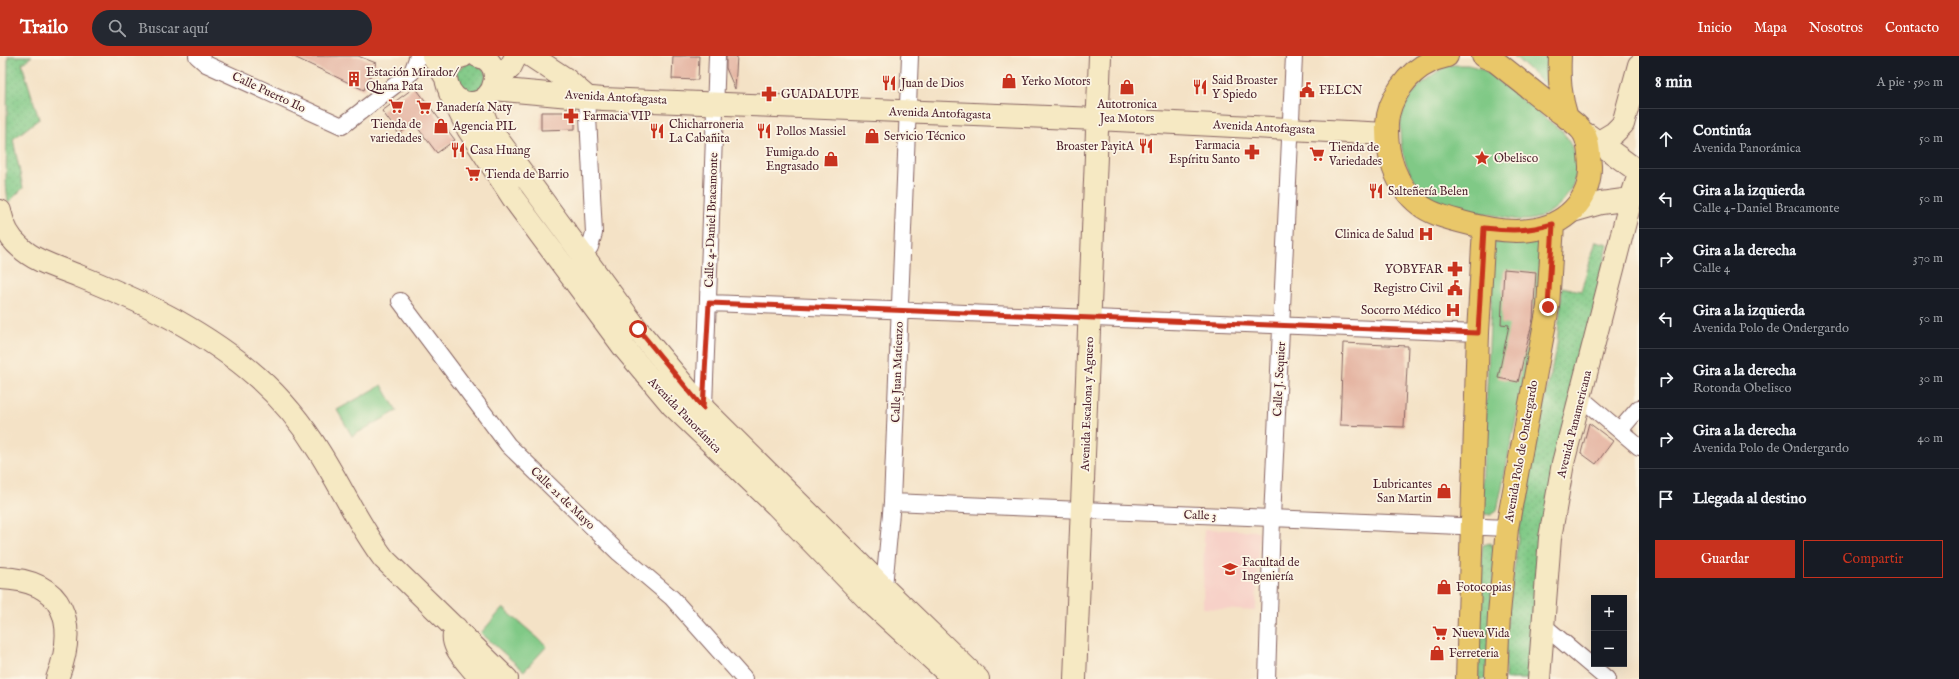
<!DOCTYPE html>
<html lang="es">
<head>
<meta charset="utf-8">
<style>
  body { margin:0; font-family:"IM FELL English",serif; background:#242831; color:#f1f3f6 }
  .controls { position:absolute; right:12px; bottom:12px; display:grid; overflow:hidden; border-radius:0px; box-shadow:0 4px 16px #0002 }
  .controls button { width:36px; height:36px; display:grid; place-items:center; padding:0; border:0; border-bottom:1px solid #363941; background:#171b24; color:#f1f3f6; font:20px sans-serif }
  .stop { position:absolute; width:12px; height:12px; margin:-9px; border:3px solid #c8321e; border-radius:50%; background:#fff }
  .stop.end { background:#c8321e; border-color:#fff; box-shadow:0 1px 4px #0008 }
  .list { margin:0; padding:0; list-style:none }
  h2 { display:flex; justify-content:space-between; align-items:center; height:52px; margin:0; padding:0 16px; font-size:17px }
  h2 small { font-size:13px; font-weight:400; color:#9ea1a6 }
  .list li { display:grid; grid-template-columns:26px 1fr auto; gap:12px; align-items:center; box-sizing:border-box; height:60px; padding:0 16px; border-top:1px solid #363941 }
  .list b { display:block; font-size:15px; white-space:nowrap }
  .list p { margin:0; font-size:13px; white-space:nowrap; color:#9ea1a6 }
  .list em { font-size:13px; font-style:normal; color:#9ea1a6 }
  .actions { display:flex; gap:8px; padding:12px 16px }
  .actions a { flex:1; padding:9px 0; border:1px solid #c8321e; border-radius:0px; text-align:center; font-size:14px; color:#c8321e }
  .actions .main { background:#c8321e; color:#fff }
  .icon { flex:none; width:22px; height:22px; fill:none; stroke:currentColor; stroke-width:2; stroke-linecap:round; stroke-linejoin:round }
  .map { position:relative; flex:none; width:1639px; height:623px; overflow:hidden }
  header { display:flex; align-items:center; gap:24px; box-sizing:border-box; height:56px; padding:0 20px; background:#c8321e; color:#fff }
  header strong { font-size:19px }
  nav { display:flex; gap:22px; margin-inline-start:auto; font-size:14px }
  .search { width:280px; height:36px; background:#242831; display:flex; align-items:center; gap:10px; box-sizing:border-box; padding:0 14px; border-radius:22px; color:#9ea1a6; font-size:15px }
  main { display:flex }
  aside { flex:1; background:#171b24 }
  .map>svg:first-child { display:block }
</style>
</head>
<body>
<header>
<strong>Trailo</strong>
<div class="search"><svg class="icon" aria-label="search" viewBox="0 0 24 24"><circle cx="10" cy="10" r="6"/><path d="M15 15l6 6"/></svg>Buscar aquí</div>
<nav><a>Inicio</a><a>Mapa</a><a>Nosotros</a><a>Contacto</a></nav>
</header>
<main>
<div class="map">
<svg width="1639" height="623" viewBox="0 0 1639 623">
  <defs>
    <pattern id="grass-dots" width="8" height="8" patternUnits="userSpaceOnUse"><rect width="8" height="8" fill="#80c986"/><path d="M2 2h.1M6 6h.1" fill="none" stroke="#70ac74" stroke-width="1.8" stroke-linecap="round"/></pattern>
  </defs>
  <rect width="100%" height="100%" fill="#fcf5e5"/>
  <filter id="ink" filterUnits="userSpaceOnUse"><feTurbulence type="fractalNoise" baseFrequency=".025" numOctaves="2"/><feDisplacementMap in="SourceGraphic" scale="8" xChannelSelector="R" yChannelSelector="G"/><feConvolveMatrix kernelMatrix="1 2 1 2 8 2 1 2 1" color-interpolation-filters="sRGB"/></filter>
  <filter id="wash" filterUnits="userSpaceOnUse"><feTurbulence type="fractalNoise" baseFrequency=".012" numOctaves="4" result="noise"/><feDisplacementMap in="SourceGraphic" scale="16" xChannelSelector="R" yChannelSelector="G"/><feGaussianBlur stdDeviation="0.9" result="paint"/><feColorMatrix in="noise" values="0 0 0 0 0 0 0 0 0 0 0 0 0 0 0 0 0 1.4 0 .05"/><feComposite in="paint" operator="in"/></filter>
  <g filter="url(#wash)">
    <rect width="100%" height="100%" fill="#f4e2c6"/>
    <path fill="#f7d1c8" d="M 1204,473 L 1259,475 L 1256,555 L 1203,552 Z"/>
    <path fill="url(#grass-dots)" stroke="#657458" d="M 8,0 L 32,0 L 22,8 L 39,63 L 13,83 L 23,132 L 8,147 L 6,127 Z
      M 468,7 L 474,7 L 487,17 L 481,38 L 460,36 L 456,17 L 459,13 Z
      M 1596,185 L 1608,188 L 1531,623 L 1505,623 L 1506,574 L 1519,475 L 1537,380 L 1557,288 L 1562,231 L 1581,235 Z
      M 1490,487 L 1496,496 L 1486,623 L 1478,623 L 1482,493 L 1483,489 Z"/>
    <path fill="#80c986" stroke="#657458" d="M 1514,0 L 1551,0 L 1550,33 Z
      M 1449,9 L 1468,9 L 1483,13 L 1563,76 C 1568,84 1574,93 1576,103 C 1581,131 1557,160 1529,164 C 1516,165 1500,160 1487,158 C 1474,156 1458,154 1445,149 C 1416,136 1401,108 1400,76 C 1399,45 1423,22 1449,9 Z
      M 1494,187 L 1542,187 L 1534,276 L 1497,455 L 1491,459 L 1484,458 L 1481,454 Z
      M 382,329 L 397,355 L 352,380 L 337,354 Z
      M 503,552 L 547,590 L 524,615 L 481,577 Z"/>
    <g id="blocks">
      <path fill="#e5b5a3" d="M 292,0 L 358,0 L 376,7 L 364,34 Z
        M 673,0 L 699,0 L 698,24 L 672,23 Z
        M 726,0 L 737,0 L 735,33 L 726,12 Z
        M 415,31 L 455,84 L 437,97 L 414,67 L 399,78 L 382,55 Z
        M 541,56 L 571,56 L 575,60 L 575,73 L 541,74 Z
        M 1504,213 L 1536,216 L 1533,263 L 1518,326 L 1498,322 L 1509,269 L 1501,268 Z
        M 1343,287 L 1408,290 L 1404,371 L 1340,369 Z
        M 1589,367 L 1613,385 L 1596,408 L 1581,397 Z"/>
    </g>
  </g>
  <g filter="url(#ink)">
    <use href="#blocks" fill-opacity="0" stroke="#866361" stroke-width="1"/>
    <g fill="none" stroke-linecap="round" stroke-linejoin="round">
      <g stroke="#866361" stroke-width="18">
        <path id="street" d="M 197,0 L 206,8 L 342,70 L 412,16 L 418,0
          M 583,198 L 590,191 L 594,177 L 587,41
          M 400,245 L 508,389 L 619,497 L 672,542 L 744,623
          M 709,247 L 1478,277
          M 1580,341 L 1639,391
          M 699,357 L 704,350 L 717,0
          M 1620,374 L 1639,352
          M 892,446 L 1507,472
          M 880,538 L 884,531 L 892,446 L 910,0
          M 1543,569 L 1607,623
          M 1267,623 L 1272,462 L 1294,0"/>
      </g>
      <g stroke="#866361" stroke-width="24">
        <path id="secondary" d="M 433,0 L 446,22
          M 463,0 C 435,6 445,49 472,47 C 497,46 505,6 478,0
          M 531,0 L 566,23 L 587,41
          M 495,26 L 510,12 L 516,0
          M 493,33 L 603,43 L 1097,63 L 1387,78
          M 450,37 L 468,73 L 513,142 L 625,293 L 672,349 L 776,449 L 872,548 L 954,623
          M 479,47 L 488,70 L 637,273 L 703,352 L 884,532 L 978,623
          M 1588,79 L 1639,116
          M 1599,86 L 1614,77 L 1623,68 L 1639,9
          M 0,155 C 3,169 9,182 20,191 C 35,206 60,212 79,220 C 111,233 146,248 175,264 C 237,299 283,336 320,397 C 342,432 359,470 384,503 L 507,623
          M 1573,155 L 1601,147 L 1631,143
          M 0,522 C 66,524 78,568 57,623
          M 456,572 C 446,591 472,609 480,623
          M 1075,623 L 1100,0
          M 1539,623 L 1550,482 L 1563,407 L 1631,143 L 1639,118"/>
      </g>
      <g stroke="#866361" stroke-width="24">
        <path id="primary" d="M 1447,0 C 1442,2 1435,3 1430,6 C 1408,16 1388,43 1387,68 C 1386,98 1395,130 1420,149 C 1431,158 1448,162 1462,166 C 1483,172 1508,177 1530,174 C 1564,170 1591,145 1590,110 C 1589,100 1589,83 1582,75 C 1575,66 1563,59 1554,52 C 1534,36 1515,21 1495,5 L 1483,0
          M 1560,0 C 1559,22 1560,40 1567,62
          M 1467,623 L 1478,277 L 1484,172
          M 1496,623 L 1499,558 L 1507,472 L 1548,251 L 1553,168"/>
      </g>
      <use href="#street" stroke="#fff" stroke-width="16"/>
      <use href="#secondary" stroke="#f6e9c3" stroke-width="22"/>
      <use href="#primary" stroke="#e9c769" stroke-width="22"/>
    </g>
  </g>
  <g fill="none" stroke-linecap="round" stroke-linejoin="round" filter="url(#ink)">
    <path stroke="#c8321e" stroke-width="5" d="M 638,273 L 703,352 L 709,247 L 1478,277 L 1484,172 C 1512,175 1527,175 1553,168 L 1548,251"/>
  </g>
  <defs>
    <g id="building-bare" transform="scale(1.2)"><path d="M-4-6H4V6H1V3H-1V6H-4ZM-2.5-4.3h1.7v1.8h-1.7ZM.8-4.3h1.7v1.8H.8ZM-2.5-1h1.7V.8h-1.7ZM.8-1h1.7V.8H.8Z" fill="#c8321e" stroke="#fcf5e5" stroke-width="2.5" paint-order="stroke"/></g>
    <g id="shop-bare" transform="scale(1.2)"><path d="M-5-2.5h2.3a2.7 3.5 0 0 1 5.4 0H5L5.5 6h-11ZM-1.5-2.5h3a1.5 2.3 0 0 0-3 0Z" fill="#c8321e" stroke="#fcf5e5" stroke-width="2.5" paint-order="stroke"/></g>
    <g id="restaurant-bare" transform="scale(1.2)"><path d="M-5-6h1v4h1v-4h1v4h1v-4h1v5L-1.5 .5V6h-2V.5L-5-1ZM5-6V6H3V1.5H1.5Q1.5-4 5-6Z" fill="#c8321e" stroke="#fcf5e5" stroke-width="2.5" paint-order="stroke"/></g>
    <g id="civic-bare" transform="scale(1.2)"><path d="M-.6-6.5H3V-4.5H.6V-3L4-1V1h2V6H-6V1h2V-1L-.6-3ZM-1.2 2.5V6h2.4V2.5Z" fill="#c8321e" stroke="#fcf5e5" stroke-width="2.5" paint-order="stroke"/></g>
    <g id="pharmacy-bare" transform="scale(1.2)"><path d="M-2-6h4v4h4v4h-4v4h-4v-4h-4v-4h4Z" fill="#c8321e" stroke="#fcf5e5" stroke-width="2.5" paint-order="stroke"/></g>
    <g id="supermarket-bare" transform="scale(1.2)"><path d="M-6-5.5h2.5l.6 2H6L4.5 2H-2.5L-4.4-4H-6ZM-1.5 3.2a1.3 1.3 0 1 0 .1 0ZM3 3.2a1.3 1.3 0 1 0 .1 0Z" fill="#c8321e" stroke="#fcf5e5" stroke-width="2.5" paint-order="stroke"/></g>
    <g id="sight-bare" transform="scale(1.2)"><path d="M0-6L1.8-2.2L6-1.7L2.9 1.2L3.7 5.4L0 3.3L-3.7 5.4L-2.9 1.2L-6-1.7L-1.8-2.2Z" fill="#c8321e" stroke="#fcf5e5" stroke-width="2.5" paint-order="stroke"/></g>
    <g id="hospital-bare" transform="scale(1.2)"><path d="M-5-5h3v3.5h4V-5h3V5h-3V1.5h-4V5h-3Z" fill="#c8321e" stroke="#fcf5e5" stroke-width="2.5" paint-order="stroke"/></g>
    <g id="university-bare" transform="scale(1.2)"><path d="M0-5L7-2L0 1L-7-2ZM-4 1L0 2.5L4 1V4Q0 6-4 4Z" fill="#c8321e" stroke="#fcf5e5" stroke-width="2.5" paint-order="stroke"/></g>
  </defs>
  <g fill-rule="evenodd">
    <use href="#building-bare" x="354" y="23"/>
    <use href="#shop-bare" x="1009" y="25"/>
    <use href="#restaurant-bare" x="889" y="27"/>
    <use href="#shop-bare" x="1127" y="31"/>
    <use href="#restaurant-bare" x="1200" y="31"/>
    <use href="#civic-bare" x="1307" y="34"/>
    <use href="#pharmacy-bare" x="769" y="38"/>
    <use href="#supermarket-bare" x="396" y="50"/>
    <use href="#supermarket-bare" x="424" y="51"/>
    <use href="#pharmacy-bare" x="571" y="60"/>
    <use href="#shop-bare" x="441" y="70"/>
    <use href="#restaurant-bare" x="657" y="75"/>
    <use href="#restaurant-bare" x="764" y="75"/>
    <use href="#shop-bare" x="872" y="80"/>
    <use href="#restaurant-bare" x="1146" y="90"/>
    <use href="#restaurant-bare" x="458" y="94"/>
    <use href="#pharmacy-bare" x="1252" y="96"/>
    <use href="#supermarket-bare" x="1317" y="98"/>
    <use href="#sight-bare" x="1482" y="102"/>
    <use href="#shop-bare" x="831" y="103"/>
    <use href="#supermarket-bare" x="473" y="118"/>
    <use href="#restaurant-bare" x="1376" y="135"/>
    <use href="#hospital-bare" x="1426" y="178"/>
    <use href="#pharmacy-bare" x="1455" y="213"/>
    <use href="#civic-bare" x="1455" y="232"/>
    <use href="#hospital-bare" x="1453" y="254"/>
    <use href="#shop-bare" x="1444" y="435"/>
    <use href="#university-bare" x="1230" y="513"/>
    <use href="#shop-bare" x="1444" y="531"/>
    <use href="#supermarket-bare" x="1440" y="577"/>
    <use href="#shop-bare" x="1437" y="597"/>
  </g>
  <g text-anchor="middle" stroke-width="3.5" stroke-linejoin="round" paint-order="stroke">
    <g font-size="12" fill="#4a1f2b" stroke="#fcf5e5" text-anchor="start">
      <text x="366" y="20">Estación Mirador/<tspan x="366" dy="14">Qhana Pata</tspan></text>
      <text x="1212" y="28">Said Broaster<tspan x="1212" dy="14">Y Spiedo</tspan></text>
      <text x="1021" y="29">Yerko Motors</text>
      <text x="901" y="31">Juan de Dios</text>
      <text x="1319" y="38">FELCN</text>
      <text x="781" y="42">GUADALUPE</text>
      <text x="1127" y="52" text-anchor="middle">Autotronica<tspan x="1127" dy="14">Jea Motors</tspan></text>
      <text x="436" y="55">Panadería Naty</text>
      <text x="583" y="64">Farmacia VIP</text>
      <text x="396" y="72" text-anchor="middle">Tienda de<tspan x="396" dy="14">variedades</tspan></text>
      <text x="669" y="72">Chicharroneria<tspan x="669" dy="14">La Cabañita</tspan></text>
      <text x="453" y="74">Agencia PIL</text>
      <text x="776" y="79">Pollos Massiel</text>
      <text x="884" y="84">Servicio Técnico</text>
      <text x="1240" y="93" text-anchor="end">Farmacia<tspan x="1240" dy="14">Espíritu Santo</tspan></text>
      <text x="1134" y="94" text-anchor="end">Broaster PayitA</text>
      <text x="1329" y="95">Tienda de<tspan x="1329" dy="14">Variedades</tspan></text>
      <text x="470" y="98">Casa Huang</text>
      <text x="819" y="100" text-anchor="end">Fumiga.do<tspan x="819" dy="14">Engrasado</tspan></text>
      <text x="1494" y="106">Obelisco</text>
      <text x="485" y="122">Tienda de Barrio</text>
      <text x="1388" y="139">Salteñería Belen</text>
      <text x="1414" y="182" text-anchor="end">Clinica de Salud</text>
      <text x="1443" y="217" text-anchor="end">YOBYFAR</text>
      <text x="1443" y="236" text-anchor="end">Registro Civil</text>
      <text x="1441" y="258" text-anchor="end">Socorro Médico</text>
      <text x="1432" y="432" text-anchor="end">Lubricantes<tspan x="1432" dy="14">San Martin</tspan></text>
      <text x="1242" y="510">Facultad de<tspan x="1242" dy="14">Ingeniería</tspan></text>
      <text x="1456" y="535">Fotocopias</text>
      <text x="1452" y="581">Nueva Vida</text>
      <text x="1449" y="601">Ferreteria</text>
    </g>
    <g font-size="12" fill="#4a1f2b" stroke="#fcf5e5">
      <text transform="translate(269 36) rotate(25)" y="4">Calle Puerto Ilo</text>
      <text transform="translate(616 41) rotate(3)" y="4">Avenida Antofagasta</text>
      <text transform="translate(940 57) rotate(2)" y="4">Avenida Antofagasta</text>
      <text transform="translate(1264 71) rotate(3)" y="4">Avenida Antofagasta</text>
      <text transform="translate(711 164) rotate(-88)" y="4">Calle 4-Daniel Bracamonte</text>
      <text transform="translate(897 316) rotate(-88)" y="4">Calle Juan Matienzo</text>
      <text transform="translate(1279 323) rotate(-87)" y="4">Calle J. Sequier</text>
      <text transform="translate(1087 348) rotate(-88)" y="4">Avenida Escalona y Aguero</text>
      <text transform="translate(685 359) rotate(46)" y="4">Avenida Panorámica</text>
      <text transform="translate(1574 368) rotate(-76)" y="4">Avenida Panamericana</text>
      <text transform="translate(1521 395) rotate(-80)" y="4">Avenida Polo de Ondergardo</text>
      <text transform="translate(563 442) rotate(44)" y="4">Calle 21 de Mayo</text>
      <text transform="translate(1200 459) rotate(2)" y="4">Calle 3</text>
    </g>
  </g>
</svg>
<div class="controls">
<button>+</button>
<button>−</button>
</div>
<div class="stop" style="left:638px;top:273px"></div>
<div class="stop end" style="left:1548px;top:251px"></div>
</div>
<aside>
<h2>8 min<small>A pie · 590 m</small></h2>
<ul class="list">
<li><svg class="icon" aria-label="ahead" viewBox="0 0 24 24"><path d="M12 20V5M6 11l6-6 6 6"/></svg><div><b>Continúa</b><p>Avenida Panorámica</p></div><em>50 m</em></li>
<li><svg class="icon" aria-label="left" viewBox="0 0 24 24"><path d="M17 20v-9H6M10 6l-5 5 5 5"/></svg><div><b>Gira a la izquierda</b><p>Calle 4-Daniel Bracamonte</p></div><em>50 m</em></li>
<li><svg class="icon" aria-label="right" viewBox="0 0 24 24"><path d="M7 20v-9h11M14 6l5 5-5 5"/></svg><div><b>Gira a la derecha</b><p>Calle 4</p></div><em>370 m</em></li>
<li><svg class="icon" aria-label="left" viewBox="0 0 24 24"><path d="M17 20v-9H6M10 6l-5 5 5 5"/></svg><div><b>Gira a la izquierda</b><p>Avenida Polo de Ondergardo</p></div><em>50 m</em></li>
<li><svg class="icon" aria-label="right" viewBox="0 0 24 24"><path d="M7 20v-9h11M14 6l5 5-5 5"/></svg><div><b>Gira a la derecha</b><p>Rotonda Obelisco</p></div><em>30 m</em></li>
<li><svg class="icon" aria-label="right" viewBox="0 0 24 24"><path d="M7 20v-9h11M14 6l5 5-5 5"/></svg><div><b>Gira a la derecha</b><p>Avenida Polo de Ondergardo</p></div><em>40 m</em></li>
<li><svg class="icon" aria-label="arrive" viewBox="0 0 24 24"><path d="M6 21V4h12l-3 4 3 4H6"/></svg><div><b>Llegada al destino</b></div></li>
</ul>
<div class="actions"><a class="main">Guardar</a><a>Compartir</a></div>
</aside>
</main>
</body>
</html>
